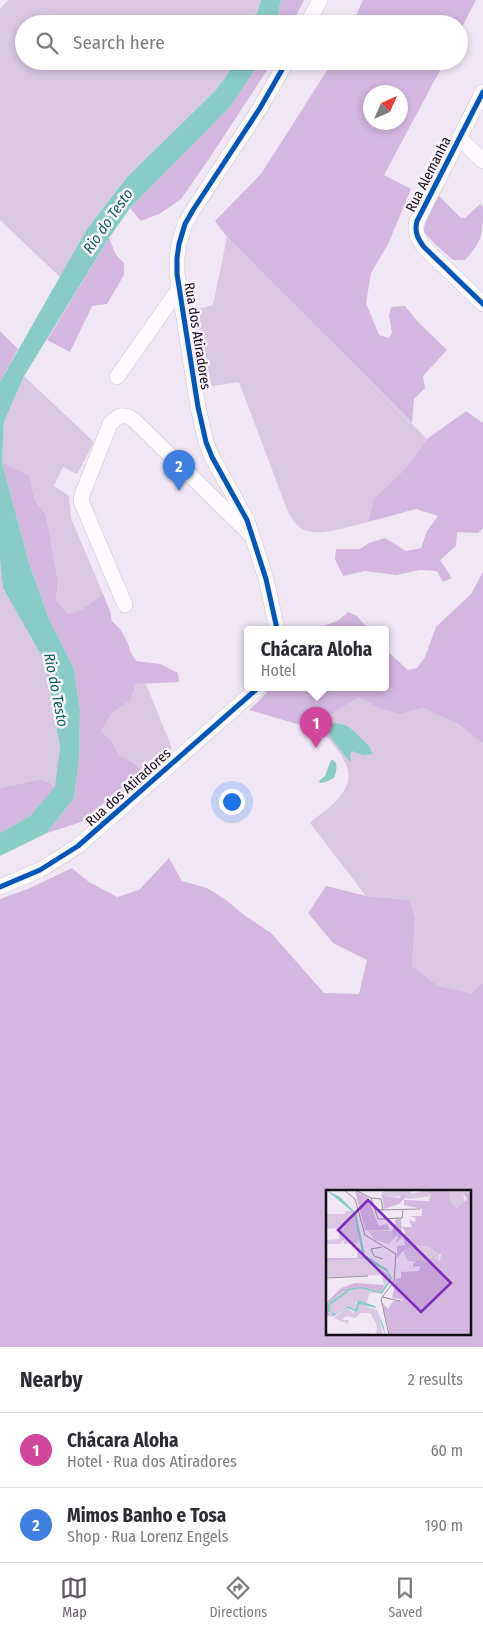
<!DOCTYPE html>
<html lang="en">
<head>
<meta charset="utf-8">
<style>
  body { margin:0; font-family:"Fira Sans Condensed",sans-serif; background:#f2f2f3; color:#2b2b33 }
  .compass { position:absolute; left:363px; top:85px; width:45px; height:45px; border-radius:50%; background:#fff; box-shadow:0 2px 8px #0003; rotate:45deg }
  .you { position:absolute; left:231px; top:801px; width:18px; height:18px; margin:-12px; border:4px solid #fff; border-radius:50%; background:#1a73e8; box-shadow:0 0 0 8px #1a73e833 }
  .badge { display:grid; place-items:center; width:32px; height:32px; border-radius:50%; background:#605963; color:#fff; font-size:16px; font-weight:700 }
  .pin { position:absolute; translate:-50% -41px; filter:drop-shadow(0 1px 2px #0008) }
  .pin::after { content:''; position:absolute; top:26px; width:18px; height:15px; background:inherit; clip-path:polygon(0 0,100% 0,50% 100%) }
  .popup { position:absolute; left:244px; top:626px; width:145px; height:65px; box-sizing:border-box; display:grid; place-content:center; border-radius:5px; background:#fff; filter:drop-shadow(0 1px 4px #0005); font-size:16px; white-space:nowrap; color:#7c7c81 }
  .popup b { font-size:19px; color:#2b2b33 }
  .popup::after { content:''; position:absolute; left:50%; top:100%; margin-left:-10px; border:10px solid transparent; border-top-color:#fff }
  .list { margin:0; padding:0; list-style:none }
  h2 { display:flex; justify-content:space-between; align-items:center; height:65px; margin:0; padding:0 20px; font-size:21px }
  h2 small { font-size:16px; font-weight:400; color:#7c7c81 }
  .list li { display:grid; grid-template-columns:32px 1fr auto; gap:15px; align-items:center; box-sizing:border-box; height:75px; padding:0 20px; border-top:1px solid #e1e1e2 }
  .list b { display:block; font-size:19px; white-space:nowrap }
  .list p { margin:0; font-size:16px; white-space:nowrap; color:#7c7c81 }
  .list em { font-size:16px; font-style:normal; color:#7c7c81 }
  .icon { flex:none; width:28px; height:28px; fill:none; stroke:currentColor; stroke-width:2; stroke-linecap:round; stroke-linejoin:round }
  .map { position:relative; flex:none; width:483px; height:1347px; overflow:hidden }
  .search { position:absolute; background:#fff; box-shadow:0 2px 8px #0003; left:15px; right:15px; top:15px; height:55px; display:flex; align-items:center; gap:12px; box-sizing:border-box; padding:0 18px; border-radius:28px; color:#7c7c81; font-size:19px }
  .sheet { height:215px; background:#fff }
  nav { display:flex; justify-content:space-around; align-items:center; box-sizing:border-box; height:70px; border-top:1px solid #e1e1e2; background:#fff; font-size:14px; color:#7c7c81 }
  nav a { display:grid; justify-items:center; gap:2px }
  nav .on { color:#605963 }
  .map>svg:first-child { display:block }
</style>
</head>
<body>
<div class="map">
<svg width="483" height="1347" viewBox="0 0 483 1347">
  <rect width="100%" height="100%" fill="#f0e7f4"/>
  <path fill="#dac7e2" d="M 8,0 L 261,0 L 254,24 L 24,24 L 24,61 L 237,61 L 215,91 L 128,176 L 87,229 L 60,277 L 0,220 L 0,9 Z
    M 227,237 L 427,439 L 407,467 L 374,499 L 368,522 C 351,526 320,537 304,530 C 297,527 292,519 288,512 L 239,382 L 212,386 L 191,311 L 213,305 Z
    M 24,376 L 94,442 L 77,474 L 63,467 L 54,486 L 69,496 L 71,518 L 103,594 L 84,608 L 69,614 L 56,600 L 58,582 L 46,515 L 34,499 L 30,476 L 2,462 L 4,422 Z
    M 0,559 L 3,588 L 45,662 L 60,747 L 56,787 L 42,779 L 0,788 Z
    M 136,684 L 146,684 L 172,748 L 143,771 L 132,762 L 119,755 L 111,740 L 101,731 L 112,713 L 131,700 Z
    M 359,697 L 380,709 L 401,714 L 423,708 L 458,724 L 483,743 L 483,983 L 471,993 L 438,986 L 412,966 L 415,918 L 410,900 L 366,896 L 310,823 C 320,814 334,805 342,794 C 361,769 333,744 317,727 L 333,713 Z"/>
  <path fill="#d3b7df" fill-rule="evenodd" d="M 281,0 L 304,0 L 292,24 L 276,24 Z
    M 363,0 L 476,0 L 459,33 L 459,24 L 352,24 Z
    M 261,61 L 273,61 L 209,159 L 181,199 L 161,213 L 141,221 L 130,208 L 230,107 Z
    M 333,61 L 445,61 L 384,175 L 411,189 L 388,244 L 371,273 L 366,303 L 379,335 L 389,338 L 392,333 L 389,316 L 391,307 L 405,306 L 418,322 L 447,350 L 423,376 L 425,388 L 414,399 L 412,423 L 227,237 L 215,221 L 261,174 ZM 370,92 L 400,92 L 400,122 L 370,122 Z
    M 438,195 L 461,218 L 465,218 L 480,204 L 483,207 C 483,234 483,240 465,260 L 453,260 L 434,243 L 423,231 L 426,222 Z
    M 109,238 L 116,255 L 124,263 L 124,275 L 107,304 L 92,306 L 70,352 L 47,340 Z
    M 0,331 L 18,349 L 0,382 Z
    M 466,411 L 483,423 L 483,528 L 478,533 L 457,532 L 456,546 L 440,560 L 452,578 L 443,582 L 437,571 L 420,570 L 396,575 L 365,571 L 343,576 L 335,559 L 336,549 L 360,549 L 369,543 L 385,538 L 406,551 L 421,548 L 427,531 L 438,516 L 416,509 L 368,522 L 374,499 L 407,467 L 427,439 Z
    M 2,462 L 30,476 L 34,499 L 46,515 L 58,582 L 56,600 L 69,614 L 84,608 L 103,594 L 110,611 L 112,621 L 120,629 L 127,641 L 131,653 L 136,661 L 160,664 L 178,673 L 179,682 L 136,684 L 131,700 L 112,713 L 101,731 L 111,740 L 119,755 L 132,762 L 143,771 L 81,822 L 47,833 L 74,798 L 79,760 L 80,711 L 74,669 L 49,619 L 29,563 Z
    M 483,572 L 483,743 L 458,724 L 423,708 L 401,714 L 380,709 L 359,697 L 333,713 L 317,727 L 311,728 L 249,710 L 261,699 L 271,687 L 385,687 L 385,649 L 408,670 L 417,668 L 425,657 L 436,627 L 471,594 Z
    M 348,612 L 357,616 L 368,629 L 316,629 L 339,620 Z
    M 42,779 L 56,787 L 30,816 L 0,833 L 0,788 Z
    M 169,858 L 182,881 L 207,888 L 226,900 L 244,915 L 271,933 L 324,993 L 359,994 L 367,960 L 333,943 L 308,913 L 326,886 L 366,896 L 410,900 L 415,918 L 412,966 L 438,986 L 471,993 L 483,983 L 483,1347 L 0,1347 L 0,899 L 28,889 L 72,868 L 89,882 L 117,897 L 139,890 ZM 327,1191 L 469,1191 L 469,1333 L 327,1333 Z"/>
  <path fill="#88ccc5" d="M 261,0 L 281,0 L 276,24 L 254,24 Z
    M 237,61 L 261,61 L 230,107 L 130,208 L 109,238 L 24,376 L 4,422 L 2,462 L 29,563 L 49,619 L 74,669 L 80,711 L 79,760 L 74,798 L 47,833 L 0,856 L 0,833 L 30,816 L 55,787 L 60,747 L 45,662 L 3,588 L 0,559 L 0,382 L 87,229 L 128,176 L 215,91 Z
    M 332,723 C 346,723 351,728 361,738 C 367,744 370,745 372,754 L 363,755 L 352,751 L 350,754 L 351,761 L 349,761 L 331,738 L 328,728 Z
    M 331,760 L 333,760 C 339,764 336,772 334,778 L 326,782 L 320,783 L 319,781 L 325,776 Z"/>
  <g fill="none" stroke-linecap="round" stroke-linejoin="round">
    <g stroke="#cbc3ce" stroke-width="16">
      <path id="minor" d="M 307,24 L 320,0
        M 483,92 L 417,221 C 414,232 418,239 424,247 L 483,304
        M 459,138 L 483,161
        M 117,377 L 178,290
        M 125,605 L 81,501 L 82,495 L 110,424 C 119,414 125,413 135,421 L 251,535
        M 277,629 L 266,579 L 247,520 L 212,457 L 206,442 L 198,407 L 177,274 L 177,258 L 179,244 L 185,224 L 193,210 L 260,108 L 287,61
        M 0,887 L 40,870 L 78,846 L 259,687"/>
    </g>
    <use href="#minor" stroke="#fdfbfd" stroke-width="15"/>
    <g stroke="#faf3fc" stroke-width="8">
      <path id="cycleway" d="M 483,92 L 417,221 C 414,232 418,239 424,247 L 483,304
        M 277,629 L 266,579 L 247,520 L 212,457 L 206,442 L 198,407 L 177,274 L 177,258 L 179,244 L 185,224 L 193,210 L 260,108 L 287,61
        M 0,887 L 40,870 L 78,846 L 259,687"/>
    </g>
    <use href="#cycleway" stroke="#0057b8" stroke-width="5"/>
  </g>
  <g text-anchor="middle" stroke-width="5" stroke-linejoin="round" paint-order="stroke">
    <g font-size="14" fill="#130d15" stroke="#faf3fc">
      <text transform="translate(428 174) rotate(-63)" y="5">Rua Alemanha</text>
      <text transform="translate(198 336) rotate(81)" y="5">Rua dos Atiradores</text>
      <text transform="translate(128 787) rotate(-42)" y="5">Rua dos Atiradores</text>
    </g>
    <g font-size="15" font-style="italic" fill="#096257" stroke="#faf3fc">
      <text transform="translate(108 221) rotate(-55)" y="5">Rio do Testo</text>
      <text transform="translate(56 690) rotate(79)" y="5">Rio do Testo</text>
    </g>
  </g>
  <g transform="translate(326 1190)">
    <rect width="145" height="145" fill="#f0e7f4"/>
    <path d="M 65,0 L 83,0 L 86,4 L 99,0 L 105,6 L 84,9 L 76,6 L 55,7 L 56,2 ZM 123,0 L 145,0 L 145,4 L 137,5 L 140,13 L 131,18 L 123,12 ZM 19,21 L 26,21 L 31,29 L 33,53 L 18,54 L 17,50 L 14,54 L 0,54 L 0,50 L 13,49 L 13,38 L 0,39 L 0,24 L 19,24 ZM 41,40 L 66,41 L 67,49 L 63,54 L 49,50 ZM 88,56 L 102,56 L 113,63 L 113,72 L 105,66 L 100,73 L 82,71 L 77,61 ZM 39,69 L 64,85 L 58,95 L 56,85 L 0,87 L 0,71 ZM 33,98 L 51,103 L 43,103 L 41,114 L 30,111 L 29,120 L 22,116 L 11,124 L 4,122 L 4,115 L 16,104 ZM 33,114 L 51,120 L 57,145 L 50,145 L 51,135 L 44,123 L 35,123 L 29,128 L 20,126 L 16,130 L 23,130 L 22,134 L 8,128 L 21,118 L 27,123 Z" fill="#dac7e2"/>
    <path d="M 99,0 L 123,0 L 124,12 L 131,18 L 141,10 L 138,3 L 145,4 L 145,145 L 64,145 L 56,112 L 62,119 L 67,111 L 79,110 L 66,108 L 70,89 L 75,88 L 75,82 L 93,81 L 94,76 L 87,77 L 87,74 L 93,70 L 100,73 L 106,66 L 113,72 L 115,65 L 102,56 L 88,56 L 77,61 L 71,68 L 71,56 L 79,55 L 77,45 L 80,43 L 76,37 L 86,37 L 83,30 L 89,32 L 90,28 L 84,26 L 95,26 L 96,23 L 96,19 L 78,15 L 78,10 L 103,11 L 105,5 ZM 29,1 L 41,7 L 53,36 L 61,34 L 64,40 L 39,40 ZM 77,4 L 80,7 L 73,14 L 58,19 L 56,6 L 73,8 ZM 70,29 L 75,29 L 76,47 L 69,54 L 72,47 L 71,45 L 67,49 L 66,41 ZM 32,60 L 39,69 L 0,71 L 0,68 L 31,68 ZM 64,85 L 55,102 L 38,98 L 18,101 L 2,114 L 3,123 L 8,127 L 0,125 L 0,113 L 15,98 L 29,93 L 58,95 Z" fill="#d3b7df"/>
    <path d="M 0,0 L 14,7 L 30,23 L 39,65 L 61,79 L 66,88 L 56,104 L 33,98 L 23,101 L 4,115 L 4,122 L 11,124 L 22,116 L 29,120 L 32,110 L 49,116 L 58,137 L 59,145 L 50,118 L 33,114 L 31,122 L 21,118 L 8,126 L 2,121 L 2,114 L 22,99 L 36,97 L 55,102 L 64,88 L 62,82 L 37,68 L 28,23 Z" fill="#88ccc5"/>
    <path fill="none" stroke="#98909b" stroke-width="1" d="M 18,0 L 29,9 L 39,45 L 70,64 L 68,91 L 55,109 L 63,145M 29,0 L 45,8 L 52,29 L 76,28 L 77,20M 45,8 L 55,9 L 57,20M 49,20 L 94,19M 56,57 L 45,59 L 48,66 L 57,69M 0,88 L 42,86M 56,107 L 74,111M 0,145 L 43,144"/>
    <path fill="#7b2cbf" fill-opacity="0.15" stroke="#7b2cbf" stroke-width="2.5" d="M 42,10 L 125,93 L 95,122 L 12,40 Z"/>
    <rect width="145" height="145" fill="none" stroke="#130d15" stroke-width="2.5"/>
  </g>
</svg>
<svg class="compass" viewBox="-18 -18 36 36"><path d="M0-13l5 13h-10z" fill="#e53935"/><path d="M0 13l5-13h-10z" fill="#7c7c81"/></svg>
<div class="you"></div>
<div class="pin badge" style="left:316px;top:748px;background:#d1479c">1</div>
<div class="popup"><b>Chácara Aloha</b>Hotel</div>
<div class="pin badge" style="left:179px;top:491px;background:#3f7fe0">2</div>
<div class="search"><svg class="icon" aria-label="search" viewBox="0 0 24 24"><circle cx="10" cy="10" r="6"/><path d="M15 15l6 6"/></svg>Search here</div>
</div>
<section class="sheet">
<h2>Nearby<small>2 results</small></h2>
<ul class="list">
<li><span class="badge" style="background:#d1479c">1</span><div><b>Chácara Aloha</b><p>Hotel · Rua dos Atiradores</p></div><em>60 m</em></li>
<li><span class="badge" style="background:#3f7fe0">2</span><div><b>Mimos Banho e Tosa</b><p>Shop · Rua Lorenz Engels</p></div><em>190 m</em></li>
</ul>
</section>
<nav>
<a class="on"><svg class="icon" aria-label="map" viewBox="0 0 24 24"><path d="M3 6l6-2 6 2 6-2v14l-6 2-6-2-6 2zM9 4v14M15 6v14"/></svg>Map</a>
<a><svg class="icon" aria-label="directions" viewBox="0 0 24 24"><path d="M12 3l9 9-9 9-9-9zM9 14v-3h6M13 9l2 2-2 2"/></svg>Directions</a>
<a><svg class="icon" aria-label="saved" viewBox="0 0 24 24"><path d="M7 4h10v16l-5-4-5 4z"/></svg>Saved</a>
</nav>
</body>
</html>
